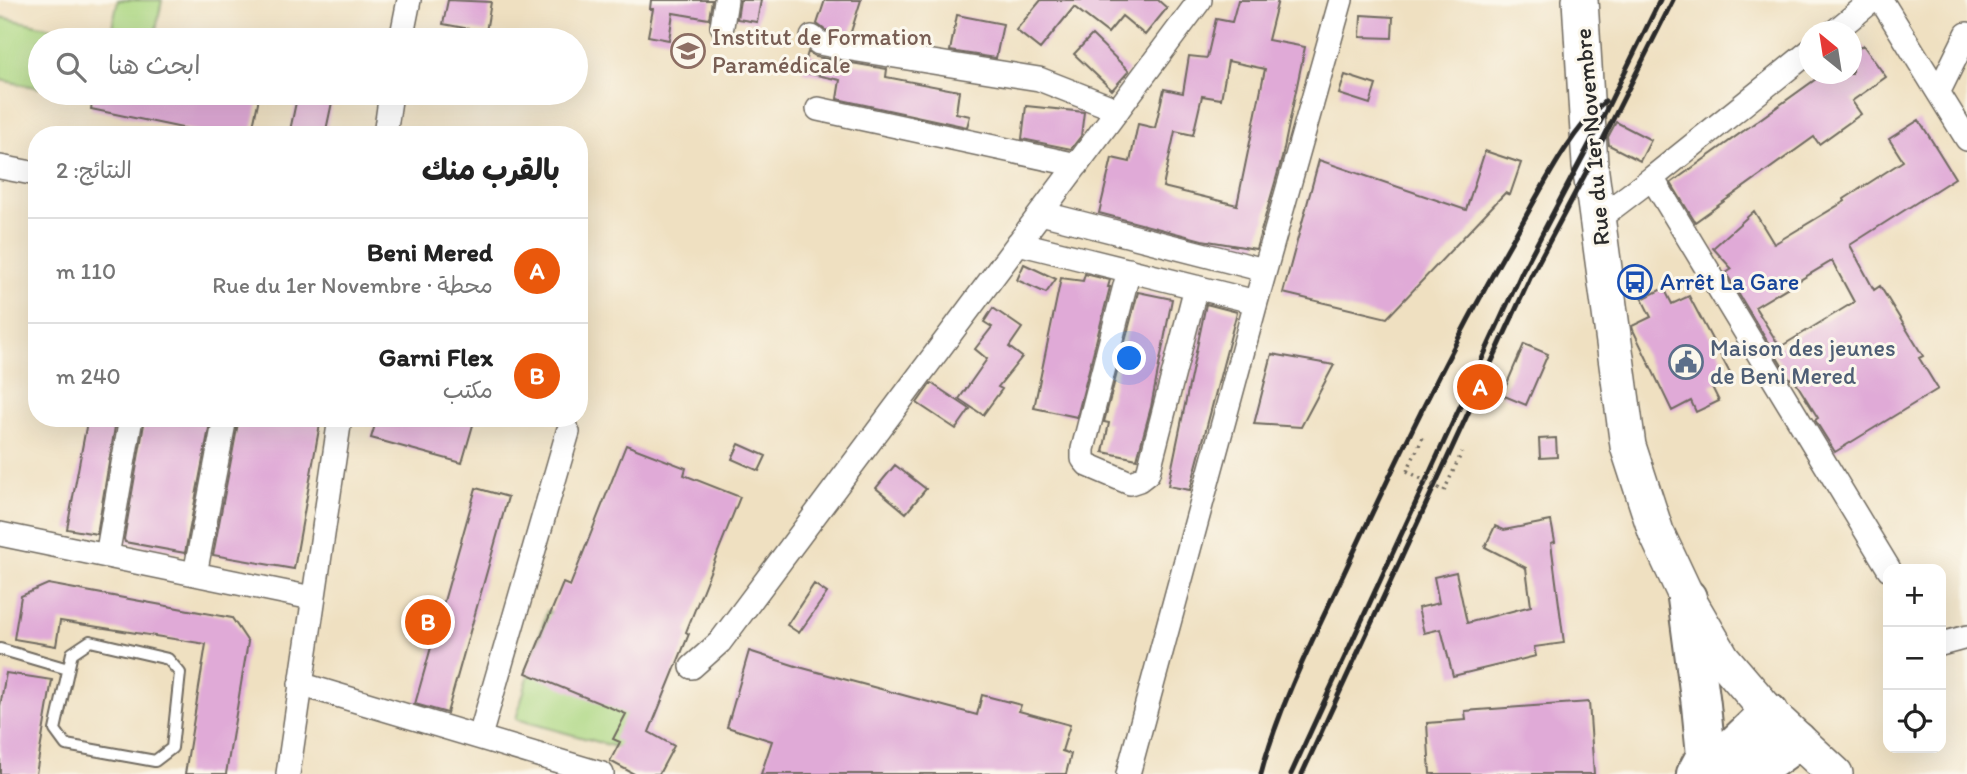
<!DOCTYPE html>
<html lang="ar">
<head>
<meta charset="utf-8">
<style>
  body { margin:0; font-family:Itim,"Playpen Sans Arabic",sans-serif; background:#f6f6f6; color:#222; direction:rtl }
  .controls { position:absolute; right:21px; bottom:21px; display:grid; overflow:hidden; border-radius:14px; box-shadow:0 7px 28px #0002 }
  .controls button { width:63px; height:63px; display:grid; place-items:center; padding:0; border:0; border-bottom:2px solid #e0e0e0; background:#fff; color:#222; font:35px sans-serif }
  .compass { position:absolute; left:1799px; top:21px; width:63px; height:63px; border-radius:50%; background:#fff; box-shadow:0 7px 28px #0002; rotate:330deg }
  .you { position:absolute; left:1130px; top:359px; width:24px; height:24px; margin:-18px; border:5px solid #fff; border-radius:50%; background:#1a73e8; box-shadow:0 0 0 10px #1a73e833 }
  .badge { display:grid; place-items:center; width:46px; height:46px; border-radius:50%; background:#ea580c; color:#fff; font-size:23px; font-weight:700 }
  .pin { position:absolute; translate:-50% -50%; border:4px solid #fff; box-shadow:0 2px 7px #0006 }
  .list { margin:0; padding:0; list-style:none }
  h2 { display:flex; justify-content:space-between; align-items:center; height:91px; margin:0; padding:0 28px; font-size:30px }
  h2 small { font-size:23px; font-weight:400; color:#767676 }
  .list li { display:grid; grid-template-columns:46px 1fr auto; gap:21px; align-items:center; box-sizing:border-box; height:105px; padding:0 28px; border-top:2px solid #e0e0e0 }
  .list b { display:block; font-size:26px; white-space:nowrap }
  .list p { margin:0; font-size:23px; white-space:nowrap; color:#767676 }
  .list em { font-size:23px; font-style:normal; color:#767676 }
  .icon { flex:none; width:38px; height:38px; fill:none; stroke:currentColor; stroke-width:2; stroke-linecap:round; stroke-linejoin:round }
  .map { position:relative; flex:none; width:1967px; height:774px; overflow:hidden; direction:ltr }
  .search { position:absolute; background:#fff; box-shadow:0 7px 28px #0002; left:28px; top:28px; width:560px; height:77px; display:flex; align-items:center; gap:18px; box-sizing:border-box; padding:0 24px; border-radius:38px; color:#767676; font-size:26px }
  .panel { position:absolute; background:#fff; box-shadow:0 7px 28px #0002; left:28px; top:126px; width:560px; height:301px; border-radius:28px; direction:rtl }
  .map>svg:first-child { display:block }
</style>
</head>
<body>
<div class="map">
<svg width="1967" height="774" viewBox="0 0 1967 774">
  <rect width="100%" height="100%" fill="#fbf7ec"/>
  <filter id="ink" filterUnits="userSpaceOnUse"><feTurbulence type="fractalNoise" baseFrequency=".0143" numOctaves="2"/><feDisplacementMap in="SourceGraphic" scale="14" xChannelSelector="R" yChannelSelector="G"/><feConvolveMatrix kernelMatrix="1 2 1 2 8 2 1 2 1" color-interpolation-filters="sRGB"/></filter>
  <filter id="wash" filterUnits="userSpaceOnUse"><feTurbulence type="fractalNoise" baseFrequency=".00686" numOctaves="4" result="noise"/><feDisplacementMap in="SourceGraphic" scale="28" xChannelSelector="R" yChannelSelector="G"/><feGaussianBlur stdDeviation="1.57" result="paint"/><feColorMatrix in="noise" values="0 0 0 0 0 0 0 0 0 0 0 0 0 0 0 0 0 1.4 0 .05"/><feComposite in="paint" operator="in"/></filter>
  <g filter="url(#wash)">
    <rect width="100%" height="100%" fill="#efe0c1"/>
    <path fill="#aed884" stroke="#6c8258" stroke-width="2" d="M 118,0 L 162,0 L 154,40 L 111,32 Z
      M 0,17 L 70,32 L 69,40 L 40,40 L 40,88 L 0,80 Z
      M 547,611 L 664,643 L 634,752 L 516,719 Z"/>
    <g id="blocks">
      <path fill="#e0aad7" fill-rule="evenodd" d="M 448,0 L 491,2 L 486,32 L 443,24 Z
        M 651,0 L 712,0 L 709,19 L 673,13 L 669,40 L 648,36 L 653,9 L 650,9 Z
        M 740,0 L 761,0 L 757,22 L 737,19 Z
        M 825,0 L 861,0 L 850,35 L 825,30 L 817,24 Z
        M 1041,0 L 1158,0 L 1167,8 L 1145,35 L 1122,16 L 1108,33 L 1074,7 L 1040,49 L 1016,30 Z
        M 1238,0 L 1278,0 L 1268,40 L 1305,47 L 1282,158 L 1256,249 L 1202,240 L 1099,213 L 1112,158 L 1130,162 L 1138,124 L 1155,128 L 1164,89 L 1183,93 L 1189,56 L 1207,58 L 1216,19 L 1232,22 ZM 1228,61 L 1265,69 L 1237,205 L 1163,187 L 1175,131 L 1193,135 L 1202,96 L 1221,99 Z
        M 957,15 L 1003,24 L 996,58 L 950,51 Z
        M 1361,15 L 1393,17 L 1392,38 L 1360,37 Z
        M 1092,35 L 1129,71 L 1112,90 L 1074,54 Z
        M 1863,45 L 1886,77 L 1852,101 L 1861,114 L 1819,144 L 1814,137 L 1695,222 L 1671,183 L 1823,74 L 1852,74 L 1852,53 Z
        M 808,52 L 816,57 L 887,69 L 886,77 L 959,91 L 956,113 L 970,116 L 967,127 L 837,99 L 840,80 L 802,72 Z
        M 1345,75 L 1376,85 L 1370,104 L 1339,94 Z
        M 94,93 L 260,93 L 251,135 L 216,135 L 91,109 Z
        M 298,93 L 334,93 L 325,135 L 289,135 Z
        M 1026,106 L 1084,112 L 1081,136 L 1071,149 L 1022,139 Z
        M 1919,120 L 1955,178 L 1850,245 L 1874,290 L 1880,286 L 1923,356 L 1919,358 L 1938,389 L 1835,452 L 1815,420 L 1818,418 L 1793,378 L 1790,379 L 1726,273 L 1732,269 L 1713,248 L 1754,211 L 1774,244 L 1845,201 L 1844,199 L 1903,161 L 1889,139 ZM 1832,261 L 1854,302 L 1780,347 L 1755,307 Z
        M 1616,122 L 1651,140 L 1640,161 L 1609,145 L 1608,137 Z
        M 1485,151 L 1521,163 L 1510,195 L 1505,193 L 1387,318 L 1283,293 L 1319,160 L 1466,210 Z
        M 1024,264 L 1056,279 L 1046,293 L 1017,280 Z
        M 1085,274 L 1110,280 L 1108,287 L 1110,287 L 1077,417 L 1034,408 L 1061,278 L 1083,281 Z
        M 1664,288 L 1672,304 L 1689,296 L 1731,375 L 1711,385 L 1719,401 L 1696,412 L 1691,401 L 1672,411 L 1633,330 L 1632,326 L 1651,317 L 1642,299 Z
        M 1138,292 L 1172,299 L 1151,407 L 1137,459 L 1103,452 L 1109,423 L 1104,422 Z
        M 1206,304 L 1237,312 L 1190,490 L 1168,486 Z
        M 993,308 L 1022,328 L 1009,347 L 1022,357 L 998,387 L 1002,389 L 983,415 L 959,399 L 987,359 L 975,349 L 992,327 L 984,322 Z
        M 1524,344 L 1548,354 L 1526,405 L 1502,395 Z
        M 1272,354 L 1334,365 L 1301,427 L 1254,424 Z
        M 931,383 L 970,409 L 956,429 L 917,403 Z
        M 145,418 L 211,418 L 185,553 L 125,542 L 124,539 Z
        M 239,418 L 321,418 L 294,569 L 213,555 Z
        M 377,418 L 475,418 L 462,463 L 371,438 Z
        M 87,422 L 115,427 L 97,534 L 67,529 Z
        M 1556,438 L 1557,457 L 1540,458 L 1539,439 Z
        M 739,444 L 766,456 L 759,471 L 732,459 Z
        M 626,445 L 686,468 L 684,475 L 740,497 L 686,632 L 689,634 L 649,732 L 674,746 L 659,774 L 634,774 L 610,761 L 620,742 L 613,739 L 626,714 L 526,673 L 563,583 L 570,586 Z
        M 895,465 L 926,489 L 906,513 L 876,488 Z
        M 476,488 L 508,497 L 447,713 L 415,704 Z
        M 1551,521 L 1555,542 L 1551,543 L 1564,643 L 1534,647 L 1536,656 L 1453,676 L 1441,629 L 1424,633 L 1418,608 L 1439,603 L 1434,577 L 1456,572 L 1467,623 L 1531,606 L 1526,568 L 1485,547 L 1495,526 L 1504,530 Z
        M 48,584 L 232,618 L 248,642 L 226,774 L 185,774 L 206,644 L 60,621 L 56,646 L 14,639 L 21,596 Z
        M 814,584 L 827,593 L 799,633 L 787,625 Z
        M 749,651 L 799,667 L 977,715 L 982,695 L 1021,705 L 1019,711 L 1070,725 L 1062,751 L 1071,754 L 1066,774 L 761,774 L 772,741 L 727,727 Z
        M 6,673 L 52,680 L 36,774 L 0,774 L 0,706 Z
        M 1589,702 L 1594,774 L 1430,774 L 1427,723 L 1466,720 L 1465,711 Z"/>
    </g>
  </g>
  <g filter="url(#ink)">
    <use href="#blocks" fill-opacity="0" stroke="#706a60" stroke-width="2"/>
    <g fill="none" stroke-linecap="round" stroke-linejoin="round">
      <g stroke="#706a60" stroke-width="14">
        <path id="lane" d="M 90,641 L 168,659 L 180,673 L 172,748 L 155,761 L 66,745 L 55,730 L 72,653 Z
          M 0,649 L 68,669"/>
      </g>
      <g stroke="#706a60" stroke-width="26">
        <path id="street" d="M 1881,0 L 1967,139
          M 722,26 L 726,0
          M 1834,32 L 1873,0
          M 812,37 L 819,43 L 845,48 L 1039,79 L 1118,110
          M 401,40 L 409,0
          M 1939,91 L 1967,34
          M 818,109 L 1077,165
          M 385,135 L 391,93
          M 0,167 L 37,174
          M 1652,178 L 1889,569
          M 1041,213 L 1264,270
          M 1598,219 L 1652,178 L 1810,51
          M 1018,243 L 1256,302
          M 1129,270 L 1083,449 L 1083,459 L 1088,465 L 1130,483 L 1139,480 L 1148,473 L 1196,287
          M 0,534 L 312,598
          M 107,556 L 131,418
          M 195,574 L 225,418
          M 1941,644 L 1967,637
          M 692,667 L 720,642 L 1200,0
          M 300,684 L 602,774
          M 480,736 L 568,432
          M 288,774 L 340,418
          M 1128,774 L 1256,302 L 1341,0"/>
      </g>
      <g stroke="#706a60" stroke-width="38">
        <path id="primary" d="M 1580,0 L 1590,165 L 1628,446 L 1656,532 L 1687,598 L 1722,658 L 1769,713 L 1835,774"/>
      </g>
      <g stroke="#706a60" stroke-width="42">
        <path id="highway" d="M 1687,598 L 1701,705 L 1706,755 L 1696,774
          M 1705,774 L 1769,713
          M 1751,774 L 1797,741"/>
      </g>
      <path stroke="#706a60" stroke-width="3.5" stroke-dasharray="2 5" stroke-linecap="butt" d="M 1407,471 L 1424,435
        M 1444,491 L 1462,452"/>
      <use href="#lane" stroke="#fff" stroke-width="10"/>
      <use href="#street" stroke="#fff" stroke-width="23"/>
      <use href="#primary" stroke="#fff" stroke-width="35"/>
      <use href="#highway" stroke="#fff" stroke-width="38"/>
      <path stroke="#2b2b2b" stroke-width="5" d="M 1261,774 C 1279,705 1314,637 1344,573 C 1398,457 1453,342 1517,232 C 1543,187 1567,135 1605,101
        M 1291,774 L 1522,272 L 1589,145 L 1660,0
        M 1302,774 L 1532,274 L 1590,165 L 1673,0"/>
      <path stroke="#706a60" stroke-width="3.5" stroke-dasharray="2 5" stroke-linecap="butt" d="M 1407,471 L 1444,491"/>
    </g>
  </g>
  <defs>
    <g id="university-ring" transform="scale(1.75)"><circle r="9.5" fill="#fbf7ec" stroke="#8d6e63" stroke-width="1.5"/><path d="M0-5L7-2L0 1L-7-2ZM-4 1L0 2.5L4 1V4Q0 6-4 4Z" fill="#8d6e63"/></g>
    <g id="bus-ring" transform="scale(1.75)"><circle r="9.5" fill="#fbf7ec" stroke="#1a4fb4" stroke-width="1.5"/><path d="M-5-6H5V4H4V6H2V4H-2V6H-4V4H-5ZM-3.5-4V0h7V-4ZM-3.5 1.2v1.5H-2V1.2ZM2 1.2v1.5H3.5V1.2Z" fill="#1a4fb4"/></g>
    <g id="civic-ring" transform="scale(1.75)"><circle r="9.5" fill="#fbf7ec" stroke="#5c6f8a" stroke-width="1.5"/><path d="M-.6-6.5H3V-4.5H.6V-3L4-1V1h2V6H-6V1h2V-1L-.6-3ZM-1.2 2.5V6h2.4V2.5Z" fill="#5c6f8a"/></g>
  </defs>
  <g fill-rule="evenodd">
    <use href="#university-ring" x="688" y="51"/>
    <use href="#bus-ring" x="1635" y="282"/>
    <use href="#civic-ring" x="1686" y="362"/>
  </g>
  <g text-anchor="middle" stroke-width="6" stroke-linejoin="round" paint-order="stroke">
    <g font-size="24" fill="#785e54" stroke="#fbf7ec" text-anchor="start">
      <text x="712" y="45">Institut de Formation<tspan x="712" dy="28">Paramédicale</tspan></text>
    </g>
    <g font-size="24" fill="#2b2b2b" stroke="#fbf7ec">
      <text transform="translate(1592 137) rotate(-95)" y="8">Rue du 1er Novembre</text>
    </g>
    <g font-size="24" fill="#164399" stroke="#fbf7ec" text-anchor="start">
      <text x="1660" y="290">Arrêt La Gare</text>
    </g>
    <g font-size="24" fill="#4e5e75" stroke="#fbf7ec" text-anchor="start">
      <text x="1710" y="356">Maison des jeunes<tspan x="1710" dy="28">de Beni Mered</tspan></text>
    </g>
  </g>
</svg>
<div class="controls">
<button>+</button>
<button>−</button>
<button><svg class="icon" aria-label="locate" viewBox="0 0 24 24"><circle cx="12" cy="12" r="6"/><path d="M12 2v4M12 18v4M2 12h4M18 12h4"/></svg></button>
</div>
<svg class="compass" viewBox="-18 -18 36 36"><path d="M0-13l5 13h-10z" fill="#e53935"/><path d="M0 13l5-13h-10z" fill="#767676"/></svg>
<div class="you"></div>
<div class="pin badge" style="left:1480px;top:387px">A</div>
<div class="pin badge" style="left:428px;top:622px">B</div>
<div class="search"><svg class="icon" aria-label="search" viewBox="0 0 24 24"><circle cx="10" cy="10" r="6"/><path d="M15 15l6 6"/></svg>ابحث هنا</div>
<section class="panel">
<h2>بالقرب منك<small>النتائج: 2</small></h2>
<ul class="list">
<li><span class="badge">A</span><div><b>Beni Mered</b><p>محطة · Rue du 1er Novembre</p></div><em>110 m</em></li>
<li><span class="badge">B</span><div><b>Garni Flex</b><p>مكتب</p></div><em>240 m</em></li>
</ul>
</section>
</div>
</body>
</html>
